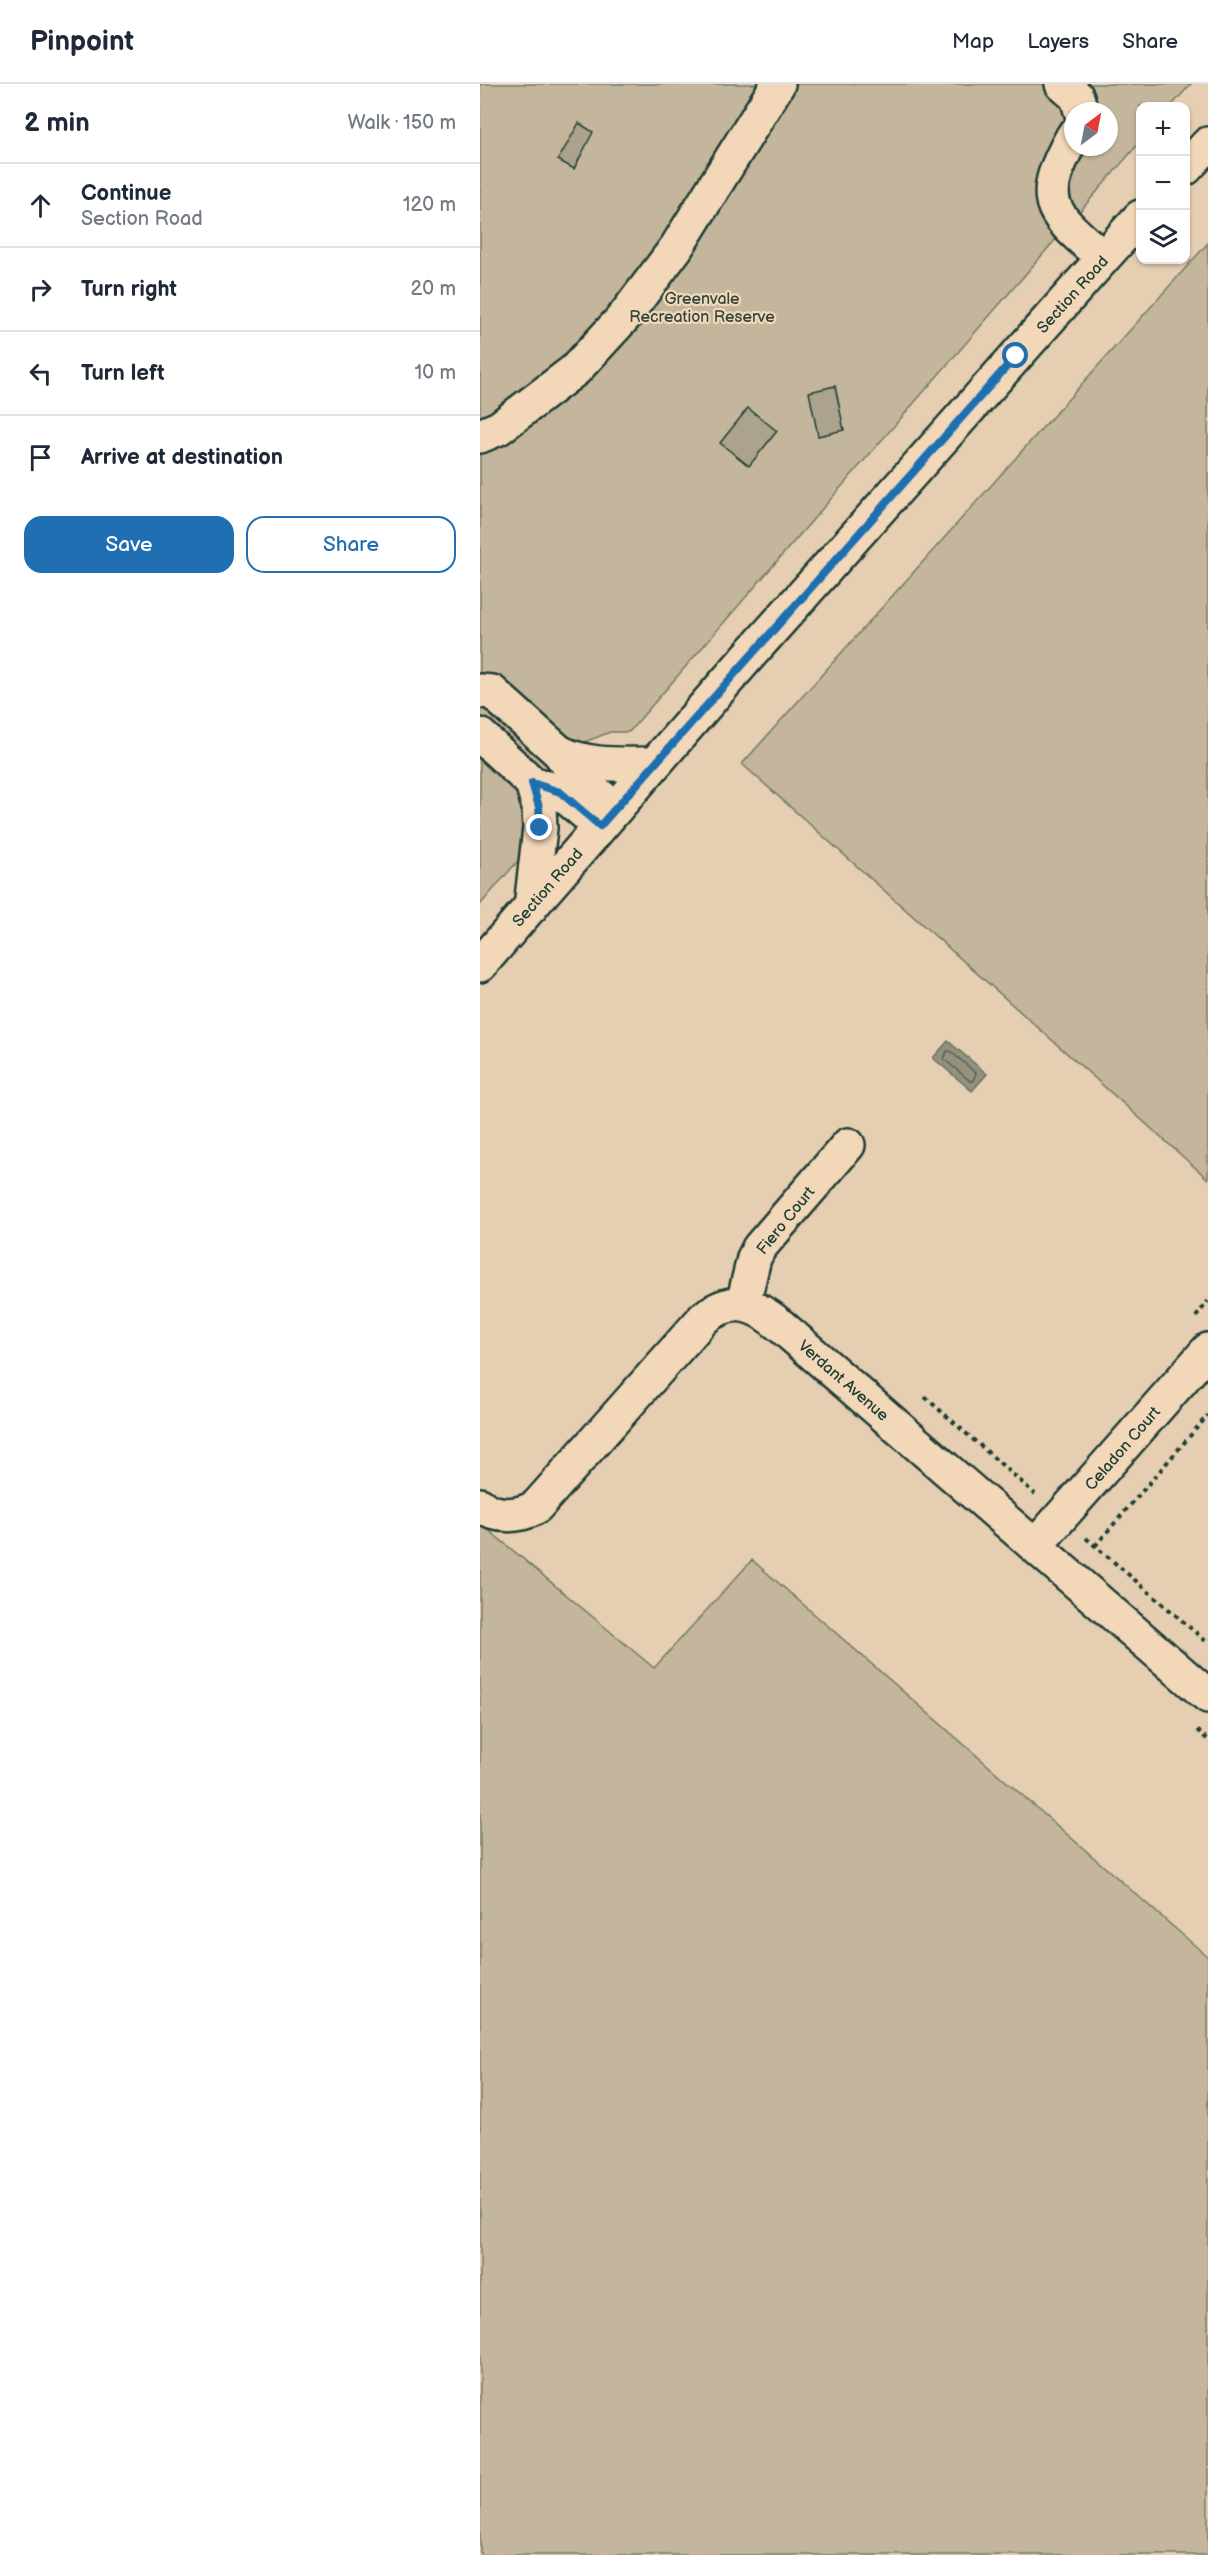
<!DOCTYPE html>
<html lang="en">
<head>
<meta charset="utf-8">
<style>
  body { margin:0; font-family:"Balsamiq Sans",sans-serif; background:#f2f2f3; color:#1f2937 }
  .controls { position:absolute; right:18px; top:18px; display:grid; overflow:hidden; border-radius:12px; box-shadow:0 2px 4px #0004 }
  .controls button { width:54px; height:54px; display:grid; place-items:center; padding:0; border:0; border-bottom:2px solid #e0e1e3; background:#fff; color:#1f2937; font:30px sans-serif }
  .compass { position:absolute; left:584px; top:18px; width:54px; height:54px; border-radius:50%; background:#fff; box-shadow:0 2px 4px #0004; rotate:32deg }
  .stop { position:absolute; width:18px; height:18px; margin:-14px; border:4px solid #1f6fb2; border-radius:50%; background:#fff }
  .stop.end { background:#1f6fb2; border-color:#fff; box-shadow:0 2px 6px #0008 }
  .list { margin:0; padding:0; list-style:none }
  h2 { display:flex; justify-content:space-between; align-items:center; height:78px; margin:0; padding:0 24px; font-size:26px }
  h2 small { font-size:20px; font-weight:400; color:#747a83 }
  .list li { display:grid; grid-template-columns:39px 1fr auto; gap:18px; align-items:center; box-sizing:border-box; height:84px; padding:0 24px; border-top:2px solid #e0e1e3 }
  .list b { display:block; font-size:22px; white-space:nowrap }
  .list p { margin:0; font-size:20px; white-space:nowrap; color:#747a83 }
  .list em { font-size:20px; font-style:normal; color:#747a83 }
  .actions { display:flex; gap:12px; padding:18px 24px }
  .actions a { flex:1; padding:14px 0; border:2px solid #1f6fb2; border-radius:18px; text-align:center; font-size:21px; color:#1f6fb2 }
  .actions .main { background:#1f6fb2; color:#fff }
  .icon { flex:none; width:33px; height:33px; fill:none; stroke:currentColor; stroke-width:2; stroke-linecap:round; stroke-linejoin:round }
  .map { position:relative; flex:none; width:728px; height:2471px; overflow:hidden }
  header { display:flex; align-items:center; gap:36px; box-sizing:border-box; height:84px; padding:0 30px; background:#fff; border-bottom:2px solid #e0e1e3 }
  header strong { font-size:28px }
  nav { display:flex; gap:33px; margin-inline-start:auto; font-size:21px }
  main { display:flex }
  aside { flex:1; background:#fff }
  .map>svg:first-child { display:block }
</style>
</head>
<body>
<header>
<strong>Pinpoint</strong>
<nav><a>Map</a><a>Layers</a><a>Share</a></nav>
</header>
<main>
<aside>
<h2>2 min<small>Walk · 150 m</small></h2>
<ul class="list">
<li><svg class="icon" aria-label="ahead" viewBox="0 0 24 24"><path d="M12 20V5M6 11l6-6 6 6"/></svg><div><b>Continue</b><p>Section Road</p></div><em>120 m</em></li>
<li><svg class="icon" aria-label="right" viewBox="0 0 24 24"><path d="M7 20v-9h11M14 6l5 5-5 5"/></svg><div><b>Turn right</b></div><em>20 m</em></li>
<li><svg class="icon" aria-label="left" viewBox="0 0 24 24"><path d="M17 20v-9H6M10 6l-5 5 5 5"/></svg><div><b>Turn left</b></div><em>10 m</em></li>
<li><svg class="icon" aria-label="arrive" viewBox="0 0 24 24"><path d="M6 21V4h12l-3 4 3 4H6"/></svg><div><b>Arrive at destination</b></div></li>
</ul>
<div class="actions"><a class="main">Save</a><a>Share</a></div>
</aside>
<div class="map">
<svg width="728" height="2471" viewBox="0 0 728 2471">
  <rect width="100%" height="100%" fill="#e5ceb1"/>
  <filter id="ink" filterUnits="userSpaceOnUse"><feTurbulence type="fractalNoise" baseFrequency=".0167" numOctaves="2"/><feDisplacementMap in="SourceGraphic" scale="12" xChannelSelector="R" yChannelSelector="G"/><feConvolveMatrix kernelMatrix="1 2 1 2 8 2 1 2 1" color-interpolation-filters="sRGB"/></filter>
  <g filter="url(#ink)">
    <path fill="#c4b69c" stroke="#727a68" stroke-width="1.5" fill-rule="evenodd" d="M 0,0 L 711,0 L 691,22 L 660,22 L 660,58 L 149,648 L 130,648 L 79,668 L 53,699 L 73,736 L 0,821 ZM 593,27 L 629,27 L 629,63 L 593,63 Z
      M 728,159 L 728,1095 L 262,680 Z
      M 0,1439 L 174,1584 L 272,1476 L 728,1873 L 728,2471 L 0,2471 Z"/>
    <path fill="#94927e" stroke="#657060" stroke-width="1.5" d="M 468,957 L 507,990 L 492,1007 L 453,974 Z"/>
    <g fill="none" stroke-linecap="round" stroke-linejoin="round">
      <path stroke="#4e5f52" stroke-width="1.5" d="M 467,967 L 470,967 L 496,989 L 493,997 L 490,997 L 464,975 Z"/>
    </g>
    <path fill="#aba38b" stroke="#1f3d34" stroke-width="1.5" d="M 99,39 L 113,48 L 94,85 L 78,76 Z
      M 355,302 L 364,346 L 338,352 L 329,308 Z
      M 268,324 L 297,347 L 269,382 L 240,359 Z"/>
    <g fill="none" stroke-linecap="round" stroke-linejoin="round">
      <g stroke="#1f3d34" stroke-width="38">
        <path id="minor" d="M 582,0 L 597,13 L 601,27
          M 593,52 C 555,120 571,128 623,174
          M 706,84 L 728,60
          M 0,352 L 19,344 L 95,286 L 144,233 L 196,164 L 298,0
          M 0,607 L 12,608 L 79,668 L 97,692 L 135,725
          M 0,651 L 52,699 L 80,708 L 120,742
          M 79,668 C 109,683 141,680 174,680
          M 51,823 L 60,744 L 59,723 L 52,699
          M 0,881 L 265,576 L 660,133
          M 263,1220 L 274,1174 L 279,1164 L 368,1061
          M 0,1421 C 16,1434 39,1433 56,1423 L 224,1234 C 254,1211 275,1220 301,1242 L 728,1612
          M 556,1461 L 728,1266"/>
      </g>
      <path stroke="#1f3d34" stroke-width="4" stroke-dasharray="4.5 4.5" stroke-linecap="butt" d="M 716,1233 L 728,1217
        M 445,1313 L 555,1410
        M 606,1454 L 728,1559
        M 615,1462 L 728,1331
        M 717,1646 L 728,1656"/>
      <use href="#minor" stroke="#f2d7b9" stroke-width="33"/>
    </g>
  </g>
  <g fill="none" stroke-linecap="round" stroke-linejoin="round" filter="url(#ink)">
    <path stroke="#1f6fb2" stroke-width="8" d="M 60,744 L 59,723 L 52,699 L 80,708 L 120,742 L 536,272"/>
  </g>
  <g text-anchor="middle" stroke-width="4.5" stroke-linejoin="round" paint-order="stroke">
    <g font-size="16" fill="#1f3d34" stroke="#f2d7b9">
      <text transform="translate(592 210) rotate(-48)" y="6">Section Road</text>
      <text transform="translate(67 803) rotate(-49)" y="6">Section Road</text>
      <text transform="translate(305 1136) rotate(-51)" y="6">Fiero Court</text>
      <text transform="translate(364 1296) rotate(41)" y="6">Verdant Avenue</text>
      <text transform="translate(642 1364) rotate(-49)" y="6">Celadon Court</text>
    </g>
    <g font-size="16" fill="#30493e" stroke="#f2d7b9">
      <text x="222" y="220">Greenvale<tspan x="222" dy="18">Recreation Reserve</tspan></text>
    </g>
  </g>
</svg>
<div class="controls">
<button>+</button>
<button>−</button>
<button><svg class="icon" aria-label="layers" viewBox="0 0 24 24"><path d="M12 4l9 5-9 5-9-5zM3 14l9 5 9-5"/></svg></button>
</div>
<svg class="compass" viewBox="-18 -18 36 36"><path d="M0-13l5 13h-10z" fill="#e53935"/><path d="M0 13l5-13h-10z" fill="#747a83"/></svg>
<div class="stop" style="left:536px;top:272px"></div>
<div class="stop end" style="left:60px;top:744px"></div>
</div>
</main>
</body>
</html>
